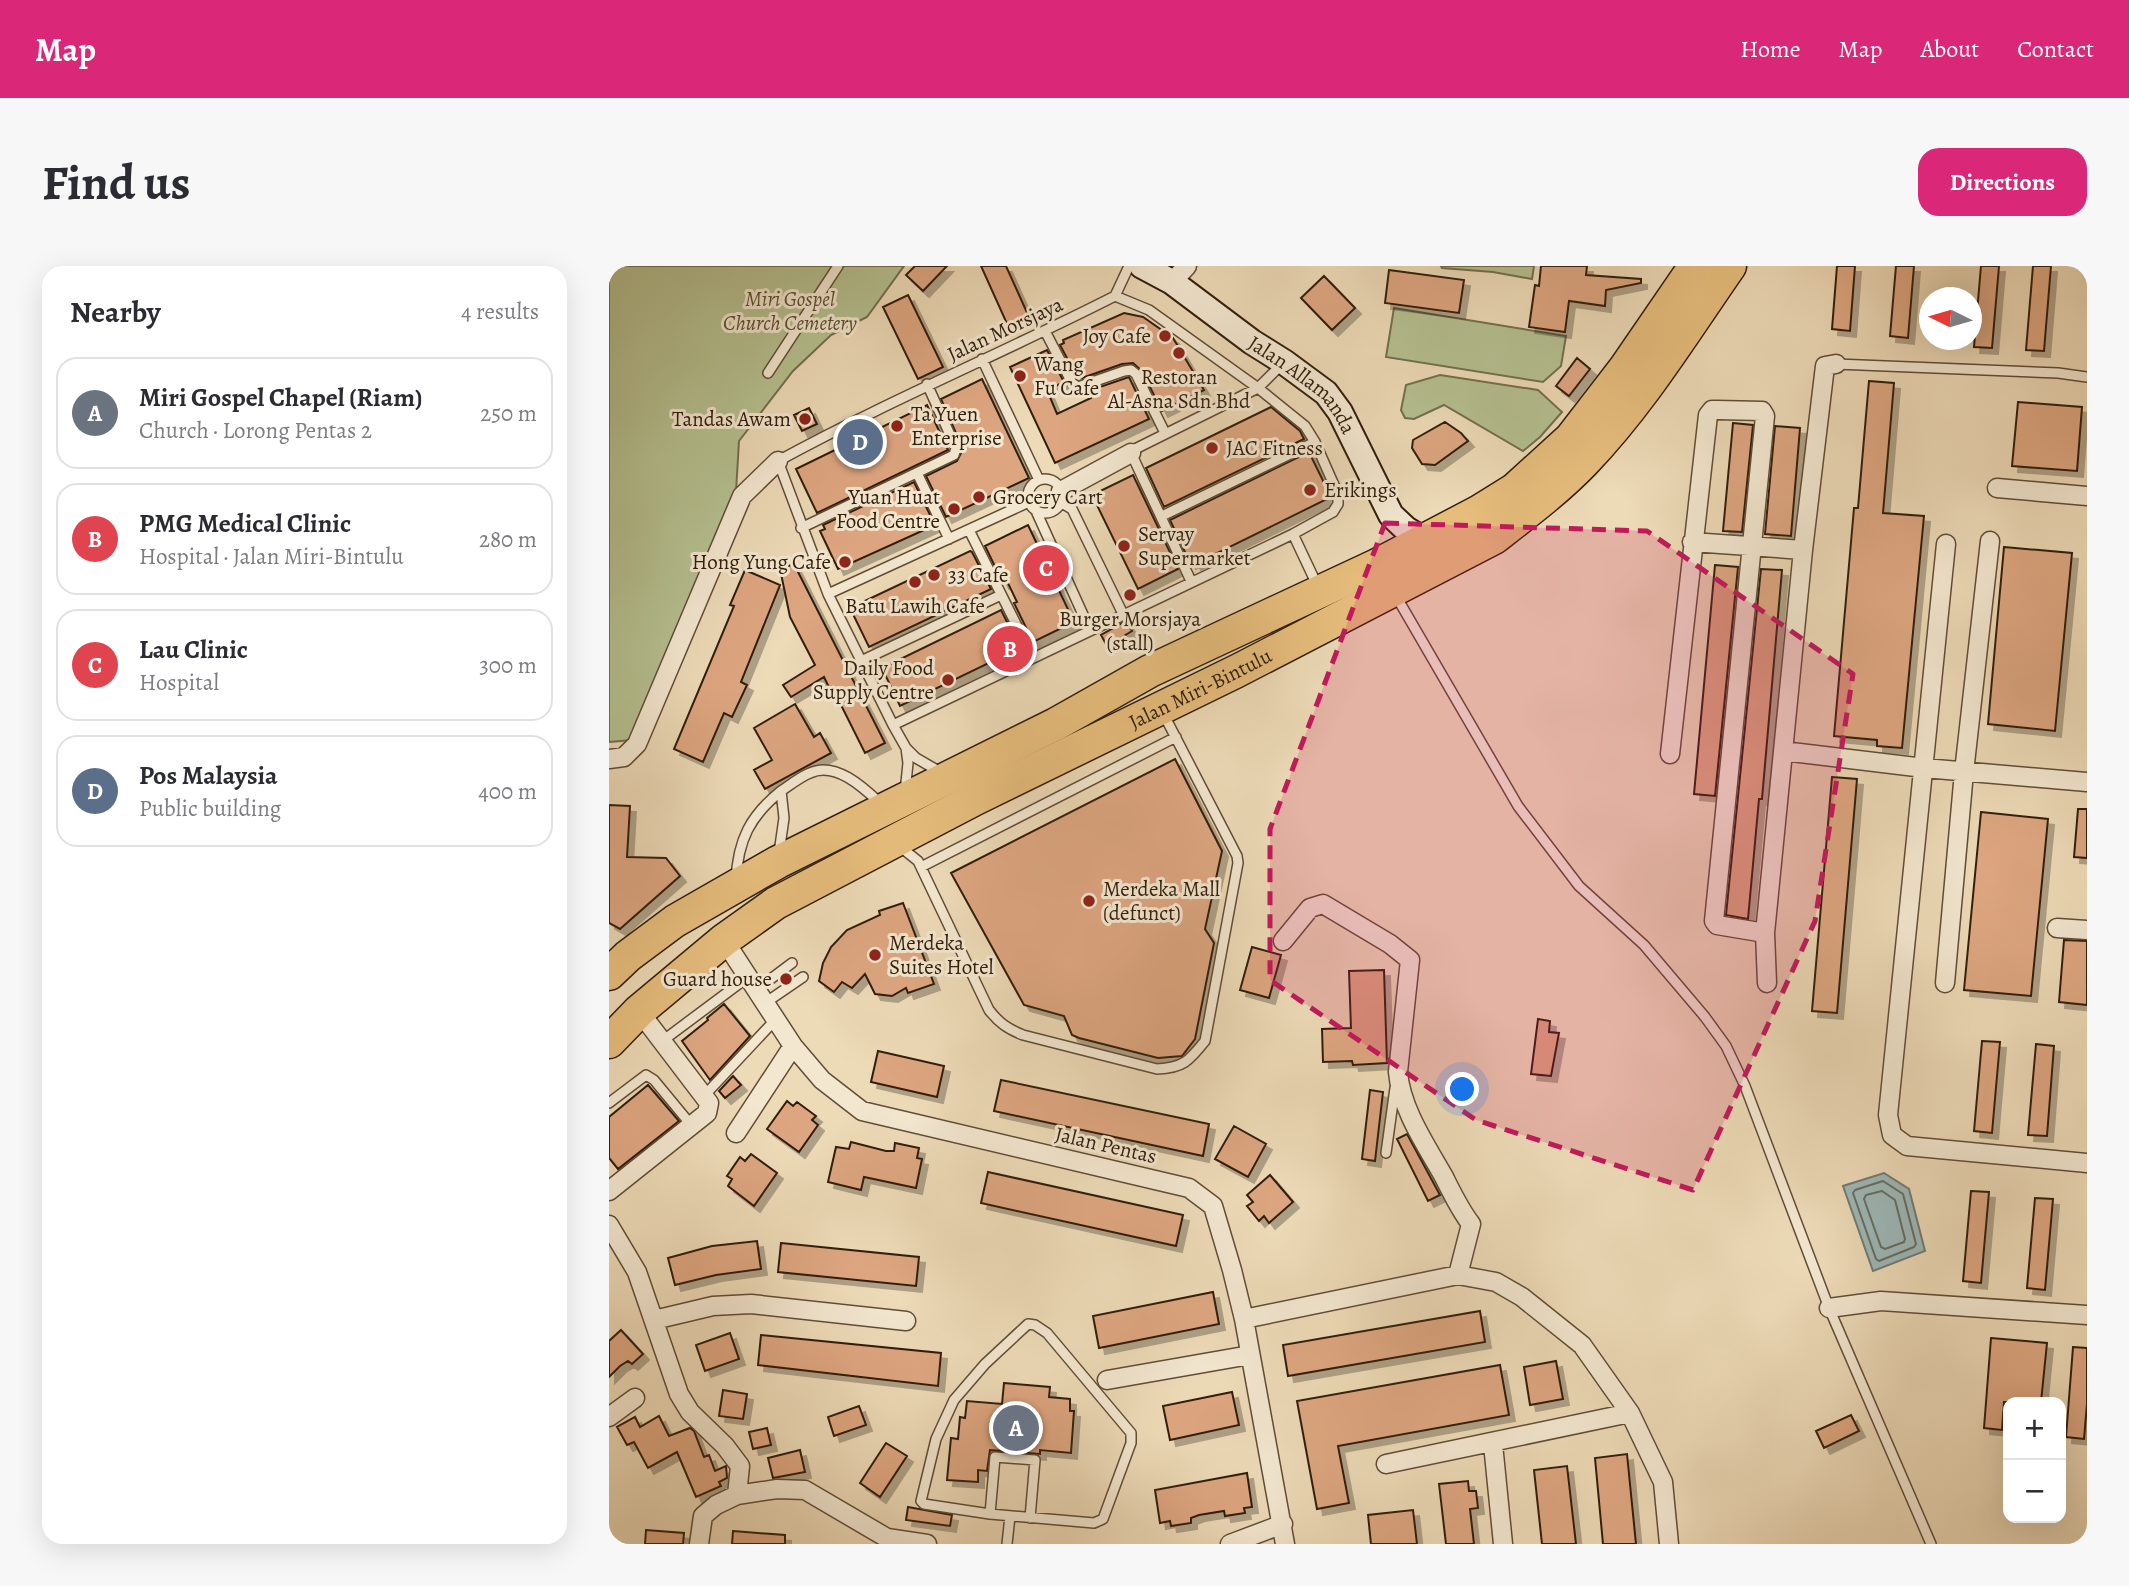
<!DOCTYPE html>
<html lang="en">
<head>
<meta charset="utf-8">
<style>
  body { margin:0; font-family:Alegreya,serif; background:#f7f7f7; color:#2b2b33 }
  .controls { position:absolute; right:21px; bottom:21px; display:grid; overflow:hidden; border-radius:14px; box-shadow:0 7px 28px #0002 }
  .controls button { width:63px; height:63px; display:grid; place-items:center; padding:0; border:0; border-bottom:2px solid #e1e1e2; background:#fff; color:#2b2b33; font:35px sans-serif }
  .compass { position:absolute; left:1310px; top:21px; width:63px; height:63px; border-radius:50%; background:#fff; box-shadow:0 7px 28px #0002; rotate:275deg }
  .you { position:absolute; left:854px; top:824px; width:24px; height:24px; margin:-18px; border:5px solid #fff; border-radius:50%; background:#1a73e8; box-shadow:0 0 0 10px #1a73e833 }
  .badge { display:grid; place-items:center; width:46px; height:46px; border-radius:50%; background:#db2777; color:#fff; font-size:23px; font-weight:700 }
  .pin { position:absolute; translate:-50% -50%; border:4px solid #fff; box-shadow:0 2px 7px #0006 }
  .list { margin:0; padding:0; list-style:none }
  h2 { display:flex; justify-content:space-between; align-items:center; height:91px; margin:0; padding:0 28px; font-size:30px }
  h2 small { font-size:23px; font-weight:400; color:#7c7c81 }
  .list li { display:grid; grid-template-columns:46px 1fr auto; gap:21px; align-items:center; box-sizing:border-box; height:112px; margin:0 14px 14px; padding:0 14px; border:2px solid #e1e1e2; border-radius:21px }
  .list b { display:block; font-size:26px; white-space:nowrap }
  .list p { margin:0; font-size:23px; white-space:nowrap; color:#7c7c81 }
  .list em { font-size:23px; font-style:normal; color:#7c7c81 }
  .map { position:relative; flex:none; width:1478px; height:1278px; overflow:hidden; border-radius:21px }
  header { display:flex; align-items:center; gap:42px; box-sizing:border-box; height:98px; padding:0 35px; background:#db2777; color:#fff }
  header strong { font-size:33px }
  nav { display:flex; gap:38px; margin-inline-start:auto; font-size:24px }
  .intro { display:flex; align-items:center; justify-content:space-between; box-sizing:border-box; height:168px; padding:0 42px }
  h1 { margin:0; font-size:49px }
  .button { padding:18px 32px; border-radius:21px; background:#db2777; color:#fff; font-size:24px; font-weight:700 }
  main { display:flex; gap:42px; padding:0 42px }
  aside { flex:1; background:#fff; border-radius:21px; box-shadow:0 7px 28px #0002 }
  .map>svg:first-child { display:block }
</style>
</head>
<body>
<header>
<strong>Map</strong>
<nav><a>Home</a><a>Map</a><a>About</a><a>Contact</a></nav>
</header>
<div class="intro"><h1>Find us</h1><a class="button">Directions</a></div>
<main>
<aside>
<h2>Nearby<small>4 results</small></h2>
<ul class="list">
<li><span class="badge" style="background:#6b7280">A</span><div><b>Miri Gospel Chapel (Riam)</b><p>Church · Lorong Pentas 2</p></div><em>250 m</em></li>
<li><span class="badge" style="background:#e0444e">B</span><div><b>PMG Medical Clinic</b><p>Hospital · Jalan Miri-Bintulu</p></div><em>280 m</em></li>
<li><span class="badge" style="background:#e0444e">C</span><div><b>Lau Clinic</b><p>Hospital</p></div><em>300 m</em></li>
<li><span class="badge" style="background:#5c6f8a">D</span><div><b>Pos Malaysia</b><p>Public building</p></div><em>400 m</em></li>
</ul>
</aside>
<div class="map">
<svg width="1478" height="1278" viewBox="0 0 1478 1278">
  <defs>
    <filter id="shadow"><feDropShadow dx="6" dy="6" stdDeviation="0" flood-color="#0004"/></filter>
  </defs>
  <rect width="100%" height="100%" fill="#eddab7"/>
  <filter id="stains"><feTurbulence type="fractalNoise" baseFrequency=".00286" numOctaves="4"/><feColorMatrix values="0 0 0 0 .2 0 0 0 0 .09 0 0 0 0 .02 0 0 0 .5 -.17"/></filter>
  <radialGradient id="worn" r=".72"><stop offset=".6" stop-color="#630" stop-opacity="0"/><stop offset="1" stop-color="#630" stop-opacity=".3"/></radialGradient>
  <path fill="#b5c090" stroke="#736f4e" stroke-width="2" d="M 0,0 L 295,0 L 258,51 L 222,69 L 184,105 L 130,175 L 127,226 L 24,474 L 0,476 Z
    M 832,0 L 925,0 L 923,13 L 884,6 L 833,2 Z
    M 785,42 L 957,70 L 952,100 L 934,116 L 777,91 Z
    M 831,109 L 929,124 L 953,146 L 931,171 L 914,185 L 835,139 L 805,153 L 796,152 L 792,144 L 797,119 Z"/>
  <path fill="#9cb8b8" stroke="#717a73" stroke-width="2" d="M 1275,907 L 1300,923 L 1316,985 L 1264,1005 L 1234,920 Z"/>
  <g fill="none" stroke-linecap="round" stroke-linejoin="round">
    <path stroke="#666b62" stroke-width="2" d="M 1274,915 L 1294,928 L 1307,978 L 1305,981 L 1270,995 L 1267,993 L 1244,927 L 1246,924 Z
      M 1273,925 L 1286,934 L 1296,973 L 1295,976 L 1276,983 L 1272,981 L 1255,933 L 1257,929 Z"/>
  </g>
  <path fill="#dda680" stroke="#311e0b" stroke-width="2" filter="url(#shadow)" d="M 306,0 L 338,0 L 314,25 L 297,9 Z
    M 372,0 L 397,0 L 420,51 L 399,60 Z
    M 932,0 L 978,0 L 977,9 L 1032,13 L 1032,17 L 997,24 L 996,40 L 960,35 L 956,66 L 920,61 L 926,19 L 930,20 Z
    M 1228,0 L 1246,0 L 1241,65 L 1223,63 Z
    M 1287,0 L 1305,0 L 1299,72 L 1281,70 Z
    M 1372,0 L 1390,0 L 1383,82 L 1365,81 Z
    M 1424,0 L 1442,0 L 1435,85 L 1417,84 Z
    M 780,4 L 855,14 L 850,47 L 776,37 Z
    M 715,10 L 746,42 L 723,64 L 692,32 Z
    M 299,29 L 334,101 L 309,113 L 274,41 Z
    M 515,47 L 534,51 L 564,72 L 595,124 L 553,145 L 533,105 L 524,97 L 513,98 L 473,112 L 471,109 L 468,111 L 451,79 L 455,77 L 454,74 Z
    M 438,84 L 455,116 L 438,124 L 448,148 L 482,132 L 479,125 L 520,111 L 540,153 L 446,197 L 401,101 Z
    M 968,92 L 981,103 L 960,130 L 947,120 Z
    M 373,113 L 420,212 L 337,251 L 317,210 L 348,195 L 354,183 L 332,133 Z
    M 1260,115 L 1285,117 L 1274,247 L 1315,250 L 1293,482 L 1268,480 L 1268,474 L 1225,470 L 1245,242 L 1249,242 Z
    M 1409,136 L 1473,141 L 1468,205 L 1403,200 Z
    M 318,139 L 339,184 L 208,247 L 187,203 Z
    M 662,141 L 691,165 L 695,173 L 555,241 L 537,202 Z
    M 200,142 L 208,158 L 193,165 L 185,149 Z
    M 836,156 L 852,167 L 859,175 L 826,199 L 813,198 L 803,182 L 804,174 Z
    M 1124,157 L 1144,159 L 1133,266 L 1114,265 Z
    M 1166,160 L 1191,162 L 1182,270 L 1156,268 Z
    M 700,186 L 722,231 L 586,298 L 584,295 L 581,297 L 561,254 Z
    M 524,209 L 569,303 L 529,323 L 483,229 Z
    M 305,216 L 325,257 L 324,260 L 229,303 L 211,265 L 216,263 L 214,259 Z
    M 419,259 L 465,356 L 424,376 L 405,337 L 408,336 L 398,315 L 394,317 L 376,280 Z
    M 1395,281 L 1463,287 L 1446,465 L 1379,458 Z
    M 361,285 L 363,286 L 382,323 L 260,381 L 241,342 Z
    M 185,298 L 276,477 L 256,487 L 229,433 L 226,434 L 215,411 L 182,431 L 174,419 L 206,399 L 181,351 L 171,303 Z
    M 1106,299 L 1129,301 L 1106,530 L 1085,528 Z
    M 1152,303 L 1173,304 L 1153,533 L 1150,533 L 1139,653 L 1117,649 Z
    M 136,304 L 171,319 L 132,416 L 138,419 L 123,451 L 115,447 L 94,496 L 65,483 L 125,340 L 121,339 Z
    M 392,344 L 411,382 L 291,440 L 273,402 Z
    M 517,355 L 523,365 L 498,380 L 492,369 Z
    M 186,438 L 205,471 L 211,467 L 222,487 L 156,523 L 145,504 L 163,494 L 145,462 Z
    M 566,493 L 613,585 L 596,663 L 605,677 L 586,773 L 573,790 L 549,792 L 470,772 L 463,769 L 455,750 L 415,739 L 342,607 Z
    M 1223,511 L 1248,513 L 1228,747 L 1203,745 Z
    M 0,539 L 21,540 L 18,591 L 57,592 L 71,610 L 11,663 L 0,657 Z
    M 1469,543 L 1478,543 L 1478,592 L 1465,591 Z
    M 1372,546 L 1439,553 L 1422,730 L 1355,724 Z
    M 294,637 L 325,718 L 299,727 L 297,722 L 283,730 L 266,728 L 256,708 L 243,722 L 233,716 L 225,726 L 210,715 L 214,697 L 222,681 L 238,664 L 271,649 L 270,645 Z
    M 1455,674 L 1478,675 L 1478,739 L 1450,736 Z
    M 643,681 L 672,689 L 660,732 L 631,724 Z
    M 775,704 L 778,797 L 744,799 L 743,795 L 714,796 L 713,763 L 742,762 L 740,705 Z
    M 115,738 L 141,770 L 101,814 L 73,775 L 99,754 L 98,752 Z
    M 929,753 L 941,755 L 940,766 L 950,767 L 942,810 L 922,808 Z
    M 1373,775 L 1391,776 L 1383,867 L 1365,865 Z
    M 1427,778 L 1445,780 L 1438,870 L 1419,869 Z
    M 269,785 L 335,800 L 328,831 L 262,816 Z
    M 124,810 L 132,819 L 116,832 L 110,825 Z
    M 392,814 L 600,858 L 594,890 L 385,845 Z
    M 39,819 L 70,855 L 9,903 L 0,892 L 0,851 Z
    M 761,824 L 774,826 L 766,895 L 753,893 Z
    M 178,835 L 184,840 L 188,836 L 207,850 L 203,854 L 209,859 L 190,886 L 158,863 Z
    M 625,860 L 657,878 L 639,911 L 606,893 Z
    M 798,868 L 831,929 L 819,935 L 788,873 Z
    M 242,876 L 277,885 L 285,885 L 286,877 L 310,882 L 308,892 L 313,893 L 307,922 L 255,911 L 252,924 L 219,916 L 227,881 L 240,883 Z
    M 142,888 L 168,907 L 145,940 L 119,920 L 123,913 L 118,910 L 131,891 L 136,895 Z
    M 379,906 L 574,949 L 567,980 L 372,937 Z
    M 661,909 L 684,936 L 660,957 L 655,950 L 650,955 L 638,940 L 644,936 L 638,929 Z
    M 1362,925 L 1380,926 L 1372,1017 L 1354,1015 Z
    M 1426,932 L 1444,933 L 1436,1024 L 1418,1022 Z
    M 148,975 L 152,1003 L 107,1009 L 66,1019 L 59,992 L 103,980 Z
    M 172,977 L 310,991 L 307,1020 L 169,1006 Z
    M 604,1026 L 610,1058 L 490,1082 L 484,1050 Z
    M 871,1045 L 876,1076 L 679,1110 L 674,1079 Z
    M 12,1064 L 34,1088 L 23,1098 L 19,1095 L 11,1100 L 0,1111 L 0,1075 Z
    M 121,1067 L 130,1093 L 96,1105 L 87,1079 Z
    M 152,1069 L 332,1087 L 329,1120 L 149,1099 Z
    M 1382,1072 L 1438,1077 L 1432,1136 L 1395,1136 L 1393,1164 L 1375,1162 Z
    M 1464,1081 L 1478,1082 L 1478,1138 L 1475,1173 L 1457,1171 Z
    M 947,1095 L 954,1133 L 921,1139 L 915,1101 Z
    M 891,1099 L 900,1149 L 729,1180 L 740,1237 L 708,1243 L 688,1135 Z
    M 395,1117 L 441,1121 L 440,1131 L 461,1133 L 461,1145 L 465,1145 L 462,1187 L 431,1184 L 431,1188 L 381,1184 L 378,1205 L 369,1204 L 369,1216 L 338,1214 L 342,1172 L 349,1173 L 351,1151 L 356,1152 L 358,1135 L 393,1138 Z
    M 114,1124 L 138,1128 L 134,1153 L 110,1150 Z
    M 623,1126 L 630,1159 L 561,1174 L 554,1140 Z
    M 250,1140 L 257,1159 L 225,1170 L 219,1151 Z
    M 1242,1149 L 1250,1165 L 1215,1182 L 1207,1165 Z
    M 50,1150 L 60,1170 L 81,1162 L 85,1165 L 95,1191 L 100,1189 L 106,1205 L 117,1200 L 118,1212 L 110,1216 L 112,1220 L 87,1231 L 68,1186 L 39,1202 L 25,1176 L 18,1179 L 8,1161 L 26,1151 L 31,1161 Z
    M 158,1162 L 162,1179 L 144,1183 L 140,1166 Z
    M 277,1177 L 298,1190 L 271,1231 L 251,1217 Z
    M 191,1184 L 196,1206 L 164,1212 L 159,1192 Z
    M 1018,1188 L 1027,1278 L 994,1278 L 986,1192 Z
    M 958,1200 L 967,1278 L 933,1278 L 925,1204 Z
    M 638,1207 L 643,1241 L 635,1242 L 636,1247 L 616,1250 L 615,1245 L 590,1249 L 582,1252 L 582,1257 L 562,1260 L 561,1255 L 551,1257 L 546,1224 Z
    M 859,1215 L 860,1225 L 867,1225 L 869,1242 L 861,1243 L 865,1278 L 837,1278 L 830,1218 Z
    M 299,1241 L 343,1249 L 341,1260 L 297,1254 Z
    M 804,1244 L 808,1278 L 762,1278 L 759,1249 Z
    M 37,1264 L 75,1267 L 74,1278 L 36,1278 Z
    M 124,1265 L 176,1269 L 176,1278 L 123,1278 Z"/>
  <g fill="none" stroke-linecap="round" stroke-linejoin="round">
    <g stroke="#604d36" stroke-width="12">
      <path id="lane" d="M 506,30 L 520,0
        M 436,65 L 463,117 L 469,121 L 515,105 L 522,104 L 527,108 L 556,167
        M 373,93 L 430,214
        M 1227,98 L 1449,107 L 1478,111
        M 159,107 L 229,0
        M 308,207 L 340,273
        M419 230a17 17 0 1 1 34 0a17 17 0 1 1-34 0Z
        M 451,236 L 463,243 L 514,348
        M 427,245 L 481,364
        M 553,250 L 706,176
        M 192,262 L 345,189 L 347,182 L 318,118
        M 360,264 L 424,392
        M 684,268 L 709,321
        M 582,315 L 522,187 L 524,184 L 649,122 L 674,97
        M 219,328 L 420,236
        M 787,330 L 909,540 L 970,620 L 1035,679 L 1096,751 L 1117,780 L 1136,820 L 1220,1042 L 1322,1278
        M 252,395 L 392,329
        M 284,459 L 684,268 L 724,246 L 729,238 L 729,228 L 706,176 L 696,160 L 649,122 L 540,44 L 506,30 C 394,87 279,135 169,195 L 219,328 L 284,459 L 297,482 L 307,492 L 333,507
        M 296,526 L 299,497 L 297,482
        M 289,579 L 309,595 L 380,744 C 390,757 399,763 414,769 L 548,803 C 574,802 580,795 596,775 L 629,597 L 628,590 L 554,447
        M 170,587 L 175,552 L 172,525 C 181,519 191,511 201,507 C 226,495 254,521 271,537
        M 312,601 L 567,471
        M 127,614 C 129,574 141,550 172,525
        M 147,724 L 183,697
        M 156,737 L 194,711
        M 52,776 L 139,711
        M 95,830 L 167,753
        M 0,837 L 37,809 L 45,814 L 83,860
        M 777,887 L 786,822
        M 419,1058 L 426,1059 L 438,1067 L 522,1167 L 522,1177 L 494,1253 L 485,1257 L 381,1248 L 315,1238 L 312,1235 L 327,1173 L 345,1134 L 376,1098 Z
        M 381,1248 L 386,1191 L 426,1194 L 421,1252
        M 398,1278 L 401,1250"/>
    </g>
    <g stroke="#604d36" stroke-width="21">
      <path id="street" d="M 563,16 L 578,0
        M 1388,222 L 1478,230
        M 452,225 L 522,187
        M 1083,276 L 1194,284
        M 1337,278 L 1279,849 L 1283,869 L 1298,880 L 1478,897
        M 1174,485 L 1315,502 L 1478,516
        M 1061,488 L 1099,149 L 1103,144 L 1108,144 L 1153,145 L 1156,150 L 1105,655 L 1108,659 L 1156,667
        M 0,493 L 15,491 L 28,478 L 133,230 L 169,195
        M 1448,662 L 1478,664
        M 115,674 L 184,780 L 213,814 L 253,845 L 580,922 L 604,940 L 623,1004 L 635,1053 L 676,1278
        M 674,675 L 701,642 L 714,638 L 781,678 L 801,694 L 789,806 C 792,843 817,879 835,911 C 843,927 851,944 862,958 L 849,1009
        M 1158,717 L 1156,667 L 1194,284 L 1216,100 L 1227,98
        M 1336,717 L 1355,506 L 1381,275
        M 127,867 L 184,780
        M 0,925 L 98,847 L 100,837 L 30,745
        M 0,959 L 28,1006 L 70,1128 L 81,1146 L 116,1180 L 131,1200 L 128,1229
        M 1220,1042 L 1272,1035 L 1478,1049
        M 635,1053 L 849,1009 L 887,1016 L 913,1031 L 973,1079 L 1021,1147 L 1054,1216 L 1060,1278
        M 45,1054 L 104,1040 L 142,1038 L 297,1055
        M 498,1114 L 641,1089
        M 0,1151 L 26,1132
        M 884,1178 L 894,1278
        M 777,1198 L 1021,1147
        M 90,1278 L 94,1250 L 107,1239 L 128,1229 L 168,1223 L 196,1224 L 278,1272 L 318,1278
        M 621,1278 L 674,1258"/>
    </g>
    <g stroke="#311e0b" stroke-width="28">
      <g id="secondary">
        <path id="s1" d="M 533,0 L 563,16 L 643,76 L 675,96 L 717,127 L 731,146 L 782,249 L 797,263 L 815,274"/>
      </g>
    </g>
    <g stroke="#311e0b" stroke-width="35">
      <g id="highway">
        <path d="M 0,708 L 19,690 L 66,655 L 169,596 L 447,458 L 541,405 L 768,299 L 869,246 L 906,223 L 962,172 L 1016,102 L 1086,0"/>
        <path id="s2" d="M 0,776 L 30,745 L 115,674 L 167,637 L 368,532 L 628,405 L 885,272 C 916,248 948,224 975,196 C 1031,138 1075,66 1121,0"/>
      </g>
    </g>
    <use href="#lane" stroke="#f3e7d0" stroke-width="9"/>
    <use href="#street" stroke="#f3e7d0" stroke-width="18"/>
    <use href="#secondary" stroke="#f3e7d0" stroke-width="24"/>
    <use href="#highway" stroke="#e6bd7c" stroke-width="32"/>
  </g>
  <path fill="#c2185b" fill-opacity="0.2" stroke="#c2185b" stroke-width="5" stroke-dasharray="14 9" stroke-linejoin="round" d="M 776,257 L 1038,265 L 1244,408 L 1206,655 L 1084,924 L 867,854 L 661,714 L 661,563 Z"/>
  <g fill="#8f2418" stroke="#f3e7d0" stroke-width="2.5">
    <circle cx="556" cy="70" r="7"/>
    <circle cx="570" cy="87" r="7"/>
    <circle cx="411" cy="110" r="7"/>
    <circle cx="196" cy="153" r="7"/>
    <circle cx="288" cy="160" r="7"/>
    <circle cx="603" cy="182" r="7"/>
    <circle cx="701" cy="224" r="7"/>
    <circle cx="370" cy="231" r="7"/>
    <circle cx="345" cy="243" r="7"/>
    <circle cx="515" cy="280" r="7"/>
    <circle cx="236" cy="296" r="7"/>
    <circle cx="325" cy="309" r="7"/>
    <circle cx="306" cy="316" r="7"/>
    <circle cx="521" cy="329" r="7"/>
    <circle cx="339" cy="414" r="7"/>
    <circle cx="480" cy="635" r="7"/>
    <circle cx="266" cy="689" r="7"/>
    <circle cx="177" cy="713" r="7"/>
  </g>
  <g text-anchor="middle" stroke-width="6" stroke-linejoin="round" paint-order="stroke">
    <g font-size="21" font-style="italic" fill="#594f33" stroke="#f3e7d0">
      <text x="181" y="40">Miri Gospel<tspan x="181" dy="24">Church Cemetery</tspan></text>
    </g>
    <g font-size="21" fill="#311e0b" stroke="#f3e7d0">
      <text transform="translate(396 63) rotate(-25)" y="7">Jalan Morsjaya</text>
      <text dy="7" stroke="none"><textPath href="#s1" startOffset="201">Jalan Allamanda</textPath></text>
      <text dy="7" stroke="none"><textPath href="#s2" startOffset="693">Jalan Miri-Bintulu</textPath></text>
      <text transform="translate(497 879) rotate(13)" y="7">Jalan Pentas</text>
    </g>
    <g font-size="21" fill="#311e0b" stroke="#f3e7d0" text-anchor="start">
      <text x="542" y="77" text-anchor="end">Joy Cafe</text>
      <text x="425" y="105">Wang<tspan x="425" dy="24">Fu Cafe</tspan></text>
      <text x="570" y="118" text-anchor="middle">Restoran<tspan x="570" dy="24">Al-Asna Sdn Bhd</tspan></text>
      <text x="302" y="155">Ta Yuen<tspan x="302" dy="24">Enterprise</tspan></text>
      <text x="182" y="160" text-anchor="end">Tandas Awam</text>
      <text x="617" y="189">JAC Fitness</text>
      <text x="715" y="231">Erikings</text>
      <text x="331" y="238" text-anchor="end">Yuan Huat<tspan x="331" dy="24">Food Centre</tspan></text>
      <text x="384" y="238">Grocery Cart</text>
      <text x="529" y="275">Servay<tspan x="529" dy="24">Supermarket</tspan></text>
      <text x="222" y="303" text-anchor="end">Hong Yung Cafe</text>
      <text x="339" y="316">33 Cafe</text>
      <text x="306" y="347" text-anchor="middle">Batu Lawih Cafe</text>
      <text x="521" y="360" text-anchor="middle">Burger Morsjaya<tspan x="521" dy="24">(stall)</tspan></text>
      <text x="325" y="409" text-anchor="end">Daily Food<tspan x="325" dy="24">Supply Centre</tspan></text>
      <text x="494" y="630">Merdeka Mall<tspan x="494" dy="24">(defunct)</tspan></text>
      <text x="280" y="684">Merdeka<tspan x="280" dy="24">Suites Hotel</tspan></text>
      <text x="163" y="720" text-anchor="end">Guard house</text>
    </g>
  </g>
  <rect width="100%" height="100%" filter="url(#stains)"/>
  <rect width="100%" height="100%" fill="url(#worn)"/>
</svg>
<div class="controls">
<button>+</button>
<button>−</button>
</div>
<svg class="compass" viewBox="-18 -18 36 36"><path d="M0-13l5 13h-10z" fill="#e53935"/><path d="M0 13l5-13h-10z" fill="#7c7c81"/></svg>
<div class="you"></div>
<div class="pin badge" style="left:407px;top:1162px;background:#6b7280">A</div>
<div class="pin badge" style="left:401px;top:383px;background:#e0444e">B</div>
<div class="pin badge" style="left:437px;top:302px;background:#e0444e">C</div>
<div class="pin badge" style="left:251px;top:176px;background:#5c6f8a">D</div>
</div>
</main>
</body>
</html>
